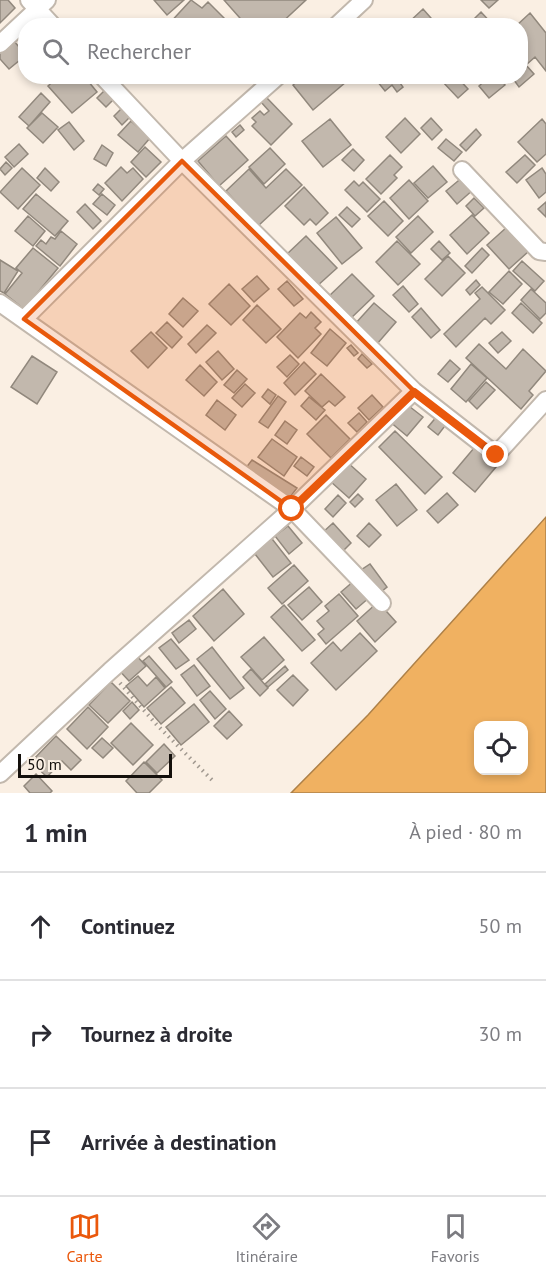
<!DOCTYPE html>
<html lang="fr">
<head>
<meta charset="utf-8">
<style>
  body { margin:0; font-family:"PT Sans",sans-serif; background:#f2f2f3; color:#2b2b33 }
  .controls { position:absolute; right:18px; bottom:18px; display:grid; overflow:hidden; border-radius:12px; box-shadow:0 3px 9px #0003 }
  .controls button { width:54px; height:54px; display:grid; place-items:center; padding:0; border:0; border-bottom:2px solid #e1e1e2; background:#fff; color:#2b2b33; font:30px sans-serif }
  .scale { position:absolute; left:18px; bottom:15px; width:154px; box-sizing:border-box; padding-left:6px; border:3px solid #14100c; border-top:0; font-size:16px; line-height:21px; white-space:nowrap; color:#14100c; -webkit-text-stroke:4px #faefe3; paint-order:stroke }
  .stop { position:absolute; width:18px; height:18px; margin:-14px; border:4px solid #ea580c; border-radius:50%; background:#fff }
  .stop.end { background:#ea580c; border-color:#fff; box-shadow:0 2px 6px #0008 }
  .list { margin:0; padding:0; list-style:none }
  h2 { display:flex; justify-content:space-between; align-items:center; height:78px; margin:0; padding:0 24px; font-size:26px }
  h2 small { font-size:20px; font-weight:400; color:#7c7c81 }
  .list li { display:grid; grid-template-columns:39px 1fr auto; gap:18px; align-items:center; box-sizing:border-box; height:108px; padding:0 24px; border-top:2px solid #e1e1e2 }
  .list b { display:block; font-size:22px; white-space:nowrap }
  .list em { font-size:20px; font-style:normal; color:#7c7c81 }
  .icon { flex:none; width:33px; height:33px; fill:none; stroke:currentColor; stroke-width:2; stroke-linecap:round; stroke-linejoin:round }
  .map { position:relative; flex:none; width:546px; height:793px; overflow:hidden }
  .search { position:absolute; background:#fff; box-shadow:0 3px 9px #0003; left:18px; right:18px; top:18px; height:66px; display:flex; align-items:center; gap:15px; box-sizing:border-box; padding:0 21px; border-radius:24px; color:#7c7c81; font-size:22px }
  .sheet { height:402px; background:#fff }
  nav { display:flex; justify-content:space-around; align-items:center; box-sizing:border-box; height:84px; border-top:2px solid #e1e1e2; background:#fff; font-size:16px; color:#7c7c81 }
  nav a { display:grid; justify-items:center; gap:3px }
  nav .on { color:#ea580c }
  .map>svg:first-child { display:block }
</style>
</head>
<body>
<div class="map">
<svg width="546" height="793" viewBox="0 0 546 793">
  <rect width="100%" height="100%" fill="#faefe3"/>
  <path fill="#f0b161" stroke="#ae8148" stroke-width="1.5" fill-rule="evenodd" d="M 546,517 L 546,793 L 291,793 L 368,715 ZM 478,726 L 524,726 L 524,770 L 478,770 Z"/>
  <path fill="#c2b8ad" stroke="#91887d" stroke-width="1.5" d="M 0,0 L 8,0 L 15,8 L 0,23 Z
    M 154,0 L 184,0 L 167,15 Z
    M 191,0 L 202,8 L 208,2 L 232,26 L 167,26 Z
    M 224,0 L 306,0 L 278,26 L 247,26 Z
    M 481,0 L 498,0 L 489,8 Z
    M 423,9 L 438,26 L 410,26 L 408,23 Z
    M 481,12 L 494,26 L 467,26 Z
    M 530,13 L 546,33 L 546,71 L 535,57 L 526,65 L 534,74 L 519,87 L 511,76 L 520,76 L 520,26 L 516,26 Z
    M 13,40 L 26,55 L 9,69 L 0,59 L 0,52 Z
    M 59,76 L 84,76 L 97,92 L 72,113 L 48,86 Z
    M 304,76 L 353,76 L 313,110 L 293,85 Z
    M 373,76 L 395,76 L 403,87 L 397,92 L 392,85 L 385,91 Z
    M 442,76 L 456,76 L 468,89 L 458,98 L 440,79 Z
    M 490,76 L 498,76 L 505,85 L 489,98 L 479,86 Z
    M 105,90 L 114,99 L 106,107 L 97,98 Z
    M 41,93 L 50,102 L 29,126 L 19,117 Z
    M 266,97 L 292,124 L 271,145 L 252,126 L 256,122 L 252,118 L 260,111 L 264,115 L 269,111 L 261,102 Z
    M 126,104 L 134,113 L 122,125 L 114,116 Z
    M 42,113 L 58,127 L 43,143 L 27,128 Z
    M 405,118 L 420,134 L 401,153 L 386,137 Z
    M 431,118 L 442,130 L 432,140 L 421,128 Z
    M 330,119 L 351,145 L 323,167 L 302,141 Z
    M 542,119 L 546,124 L 546,154 L 537,162 L 518,142 Z
    M 131,121 L 150,138 L 138,152 L 118,135 Z
    M 69,122 L 84,141 L 74,150 L 58,130 Z
    M 240,125 L 244,130 L 236,137 L 232,132 Z
    M 476,129 L 481,135 L 466,151 L 460,145 Z
    M 226,136 L 248,160 L 219,186 L 198,161 Z
    M 446,139 L 462,152 L 454,161 L 438,148 Z
    M 19,144 L 28,154 L 14,167 L 5,157 Z
    M 102,145 L 113,153 L 106,166 L 94,159 Z
    M 145,147 L 161,162 L 146,177 L 131,162 Z
    M 270,148 L 285,164 L 264,184 L 249,167 Z
    M 353,149 L 364,160 L 354,171 L 342,160 Z
    M 390,155 L 402,167 L 394,175 L 397,178 L 381,194 L 366,179 Z
    M 525,155 L 535,165 L 517,183 L 506,172 Z
    M 6,162 L 12,168 L 5,175 L 0,169 Z
    M 433,166 L 447,182 L 428,198 L 414,183 Z
    M 121,167 L 127,173 L 133,168 L 143,179 L 122,201 L 105,183 Z
    M 22,168 L 40,185 L 18,209 L 0,192 Z
    M 45,168 L 59,182 L 51,191 L 37,178 Z
    M 542,168 L 546,174 L 546,192 L 539,198 L 526,180 Z
    M 249,169 L 266,188 L 286,169 L 302,185 L 258,226 L 226,191 Z
    M 464,176 L 474,189 L 457,204 L 446,191 Z
    M 409,180 L 428,201 L 409,219 L 390,198 Z
    M 354,181 L 359,186 L 363,182 L 380,199 L 367,212 L 345,190 Z
    M 98,184 L 104,189 L 99,195 L 93,190 Z
    M 304,187 L 328,213 L 316,225 L 310,219 L 304,225 L 285,206 Z
    M 36,194 L 68,221 L 55,236 L 23,209 Z
    M 102,194 L 115,205 L 107,215 L 93,204 Z
    M 474,198 L 484,208 L 475,216 L 466,206 Z
    M 384,201 L 403,221 L 388,236 L 368,216 Z
    M 546,202 L 546,217 L 538,209 Z
    M 85,204 L 101,221 L 93,229 L 77,212 Z
    M 347,207 L 360,219 L 352,227 L 339,215 Z
    M 472,215 L 489,233 L 467,254 L 450,235 Z
    M 28,216 L 45,231 L 33,246 L 15,231 Z
    M 418,216 L 433,232 L 411,253 L 396,237 Z
    M 336,217 L 362,248 L 342,264 L 317,233 Z
    M 507,227 L 529,251 L 509,269 L 487,245 Z
    M 61,231 L 77,244 L 60,266 L 36,246 L 41,240 L 46,244 L 51,237 L 55,239 Z
    M 306,236 L 337,268 L 316,287 L 286,255 Z
    M 397,241 L 420,264 L 398,285 L 376,262 Z
    M 439,241 L 450,253 L 442,260 L 431,249 Z
    M 33,248 L 58,268 L 24,309 L 5,294 L 22,273 L 16,268 Z
    M 482,248 L 489,255 L 472,273 L 465,266 Z
    M 448,256 L 465,273 L 442,296 L 425,279 Z
    M 0,260 L 18,271 L 4,293 L 0,291 Z
    M 522,261 L 544,281 L 535,291 L 513,271 Z
    M 509,271 L 522,284 L 503,304 L 489,292 Z
    M 352,274 L 374,296 L 348,321 L 326,299 Z
    M 257,276 L 269,289 L 254,302 L 242,289 Z
    M 476,280 L 480,285 L 470,295 L 466,290 Z
    M 287,281 L 303,299 L 294,306 L 278,289 Z
    M 229,284 L 250,306 L 231,325 L 209,304 Z
    M 403,286 L 418,304 L 409,312 L 393,295 Z
    M 482,287 L 505,310 L 491,324 L 485,318 L 456,347 L 444,334 L 480,299 L 475,293 Z
    M 531,289 L 546,303 L 546,313 L 540,319 L 521,300 Z
    M 183,298 L 198,311 L 183,327 L 169,314 Z
    M 374,303 L 396,322 L 377,344 L 355,324 Z
    M 521,303 L 542,323 L 533,333 L 512,313 Z
    M 257,305 L 281,329 L 266,343 L 243,320 Z
    M 421,308 L 440,330 L 431,338 L 412,317 Z
    M 311,312 L 321,322 L 315,328 L 321,334 L 298,358 L 277,337 L 300,313 L 306,318 Z
    M 167,322 L 182,337 L 172,348 L 156,333 Z
    M 207,325 L 216,333 L 196,353 L 188,344 Z
    M 330,329 L 346,343 L 327,366 L 311,353 Z
    M 151,332 L 167,348 L 148,368 L 131,351 Z
    M 502,332 L 511,341 L 498,353 L 489,343 Z
    M 479,344 L 506,369 L 523,349 L 546,371 L 529,391 L 533,395 L 521,409 L 466,358 Z
    M 351,345 L 358,353 L 354,356 L 347,348 Z
    M 218,351 L 234,369 L 222,380 L 206,362 Z
    M 362,354 L 372,364 L 367,368 L 358,359 Z
    M 290,355 L 299,364 L 287,377 L 277,367 Z
    M 32,356 L 57,372 L 37,404 L 11,387 Z
    M 450,360 L 460,369 L 448,382 L 438,374 Z
    M 304,362 L 316,374 L 295,395 L 284,383 Z
    M 471,364 L 487,378 L 466,402 L 451,389 Z
    M 200,365 L 217,382 L 204,396 L 186,380 Z
    M 237,370 L 247,379 L 234,393 L 224,385 Z
    M 321,374 L 345,397 L 335,406 L 329,401 L 322,407 L 305,391 Z
    M 486,382 L 495,390 L 477,409 L 469,401 Z
    M 245,384 L 255,393 L 242,407 L 232,398 Z
    M 268,389 L 276,395 L 270,404 L 262,397 Z
    M 372,395 L 383,407 L 369,420 L 358,408 Z
    M 278,396 L 286,402 L 268,428 L 259,422 Z
    M 309,397 L 325,410 L 316,420 L 301,406 Z
    M 217,400 L 236,415 L 225,430 L 206,415 Z
    M 405,403 L 423,417 L 407,436 L 389,421 Z
    M 359,413 L 367,422 L 357,432 L 348,423 Z
    M 326,415 L 350,439 L 331,458 L 307,434 Z
    M 438,415 L 448,422 L 438,435 L 428,427 Z
    M 285,421 L 297,430 L 287,444 L 275,435 Z
    M 395,431 L 442,477 L 425,494 L 379,447 Z
    M 272,439 L 297,457 L 284,476 L 258,457 Z
    M 474,448 L 496,467 L 475,492 L 453,473 Z
    M 301,457 L 314,467 L 307,476 L 294,466 Z
    M 252,460 L 297,488 L 287,501 L 245,469 Z
    M 347,462 L 366,479 L 349,498 L 330,481 Z
    M 396,484 L 417,510 L 397,526 L 376,500 Z
    M 447,493 L 458,505 L 438,523 L 427,511 Z
    M 358,494 L 363,499 L 355,507 L 350,502 Z
    M 338,495 L 346,503 L 333,517 L 325,509 Z
    M 333,523 L 351,543 L 341,553 L 322,533 Z
    M 369,523 L 381,535 L 369,547 L 357,536 Z
    M 288,526 L 302,543 L 289,554 L 275,536 Z
    M 269,535 L 291,563 L 273,577 L 251,549 Z
    M 370,564 L 387,587 L 376,596 L 358,572 Z
    M 294,565 L 308,581 L 282,604 L 268,588 Z
    M 355,580 L 370,597 L 356,609 L 341,592 Z
    M 309,587 L 322,602 L 302,620 L 288,605 Z
    M 223,589 L 244,614 L 214,641 L 193,616 Z
    M 339,594 L 358,616 L 326,644 L 318,634 L 324,629 L 317,621 L 329,611 L 325,606 Z
    M 378,602 L 396,622 L 375,642 L 357,621 Z
    M 284,605 L 315,640 L 302,651 L 271,617 Z
    M 189,620 L 196,629 L 179,643 L 172,633 Z
    M 360,633 L 377,651 L 336,690 L 311,663 L 333,642 L 341,651 Z
    M 264,637 L 284,660 L 262,680 L 241,657 Z
    M 171,639 L 189,660 L 176,669 L 159,648 Z
    M 212,647 L 244,688 L 230,699 L 197,659 Z
    M 134,653 L 146,666 L 129,681 L 117,668 Z
    M 149,656 L 172,682 L 166,687 L 143,661 Z
    M 194,665 L 210,686 L 197,696 L 181,675 Z
    M 285,666 L 288,670 L 268,687 L 265,684 Z
    M 251,669 L 268,688 L 260,696 L 243,677 Z
    M 293,675 L 308,690 L 293,706 L 277,690 Z
    M 138,676 L 147,686 L 156,677 L 165,688 L 144,707 L 126,686 Z
    M 111,682 L 130,701 L 108,723 L 89,705 Z
    M 171,687 L 185,703 L 161,724 L 147,708 Z
    M 210,691 L 226,709 L 215,719 L 200,700 Z
    M 132,702 L 139,710 L 130,719 L 123,711 Z
    M 194,704 L 209,722 L 181,745 L 166,727 Z
    M 88,707 L 108,727 L 87,749 L 67,729 Z
    M 229,711 L 242,725 L 227,739 L 214,726 Z
    M 131,723 L 153,745 L 133,765 L 111,743 Z
    M 56,736 L 81,760 L 71,770 L 62,761 L 47,777 L 31,762 Z
    M 102,738 L 113,748 L 103,758 L 92,748 Z
    M 164,744 L 175,756 L 157,773 L 146,762 Z
    M 144,762 L 162,780 L 149,793 L 137,793 L 126,781 Z
    M 36,774 L 52,791 L 50,793 L 30,793 L 24,786 Z"/>
  <g fill="none" stroke-linecap="round" stroke-linejoin="round">
    <g stroke="#c2b8ad" stroke-width="20">
      <path id="minor" d="M 29,0 L 53,26
        M 336,26 L 364,0
        M 0,44 L 47,0
        M 102,76 L 182,161 L 414,391 L 496,455 L 546,400
        M 462,170 L 539,251 L 546,252
        M 0,303 L 292,509 L 382,603
        M 24,319 L 182,161 L 278,76
        M 0,774 L 110,671 L 292,509 L 414,391"/>
    </g>
    <path stroke="#a29a91" stroke-width="4" stroke-dasharray="1.5 4.5" stroke-linecap="butt" d="M 120,683 L 156,724 L 214,782"/>
    <use href="#minor" stroke="#fff" stroke-width="16"/>
  </g>
  <g fill="none" stroke-linecap="round" stroke-linejoin="round">
    <path stroke="#ea580c" stroke-width="8" d="M 292,509 L 414,392 L 496,455"/>
  </g>
  <path fill="#e8590c" fill-opacity="0.2" stroke="#e8590c" stroke-width="4.5" stroke-linejoin="round" d="M 182,161 L 414,391 L 292,509 L 24,319 Z"/>
</svg>
<div class="controls">
<button><svg class="icon" aria-label="locate" viewBox="0 0 24 24"><circle cx="12" cy="12" r="6"/><path d="M12 2v4M12 18v4M2 12h4M18 12h4"/></svg></button>
</div>
<div class="scale">50 m</div>
<div class="stop" style="left:292px;top:509px"></div>
<div class="stop end" style="left:496px;top:455px"></div>
<div class="search"><svg class="icon" aria-label="search" viewBox="0 0 24 24"><circle cx="10" cy="10" r="6"/><path d="M15 15l6 6"/></svg>Rechercher</div>
</div>
<section class="sheet">
<h2>1 min<small>À pied · 80 m</small></h2>
<ul class="list">
<li><svg class="icon" aria-label="ahead" viewBox="0 0 24 24"><path d="M12 20V5M6 11l6-6 6 6"/></svg><div><b>Continuez</b></div><em>50 m</em></li>
<li><svg class="icon" aria-label="right" viewBox="0 0 24 24"><path d="M7 20v-9h11M14 6l5 5-5 5"/></svg><div><b>Tournez à droite</b></div><em>30 m</em></li>
<li><svg class="icon" aria-label="arrive" viewBox="0 0 24 24"><path d="M6 21V4h12l-3 4 3 4H6"/></svg><div><b>Arrivée à destination</b></div></li>
</ul>
</section>
<nav>
<a class="on"><svg class="icon" aria-label="map" viewBox="0 0 24 24"><path d="M3 6l6-2 6 2 6-2v14l-6 2-6-2-6 2zM9 4v14M15 6v14"/></svg>Carte</a>
<a><svg class="icon" aria-label="directions" viewBox="0 0 24 24"><path d="M12 3l9 9-9 9-9-9zM9 14v-3h6M13 9l2 2-2 2"/></svg>Itinéraire</a>
<a><svg class="icon" aria-label="saved" viewBox="0 0 24 24"><path d="M7 4h10v16l-5-4-5 4z"/></svg>Favoris</a>
</nav>
</body>
</html>
